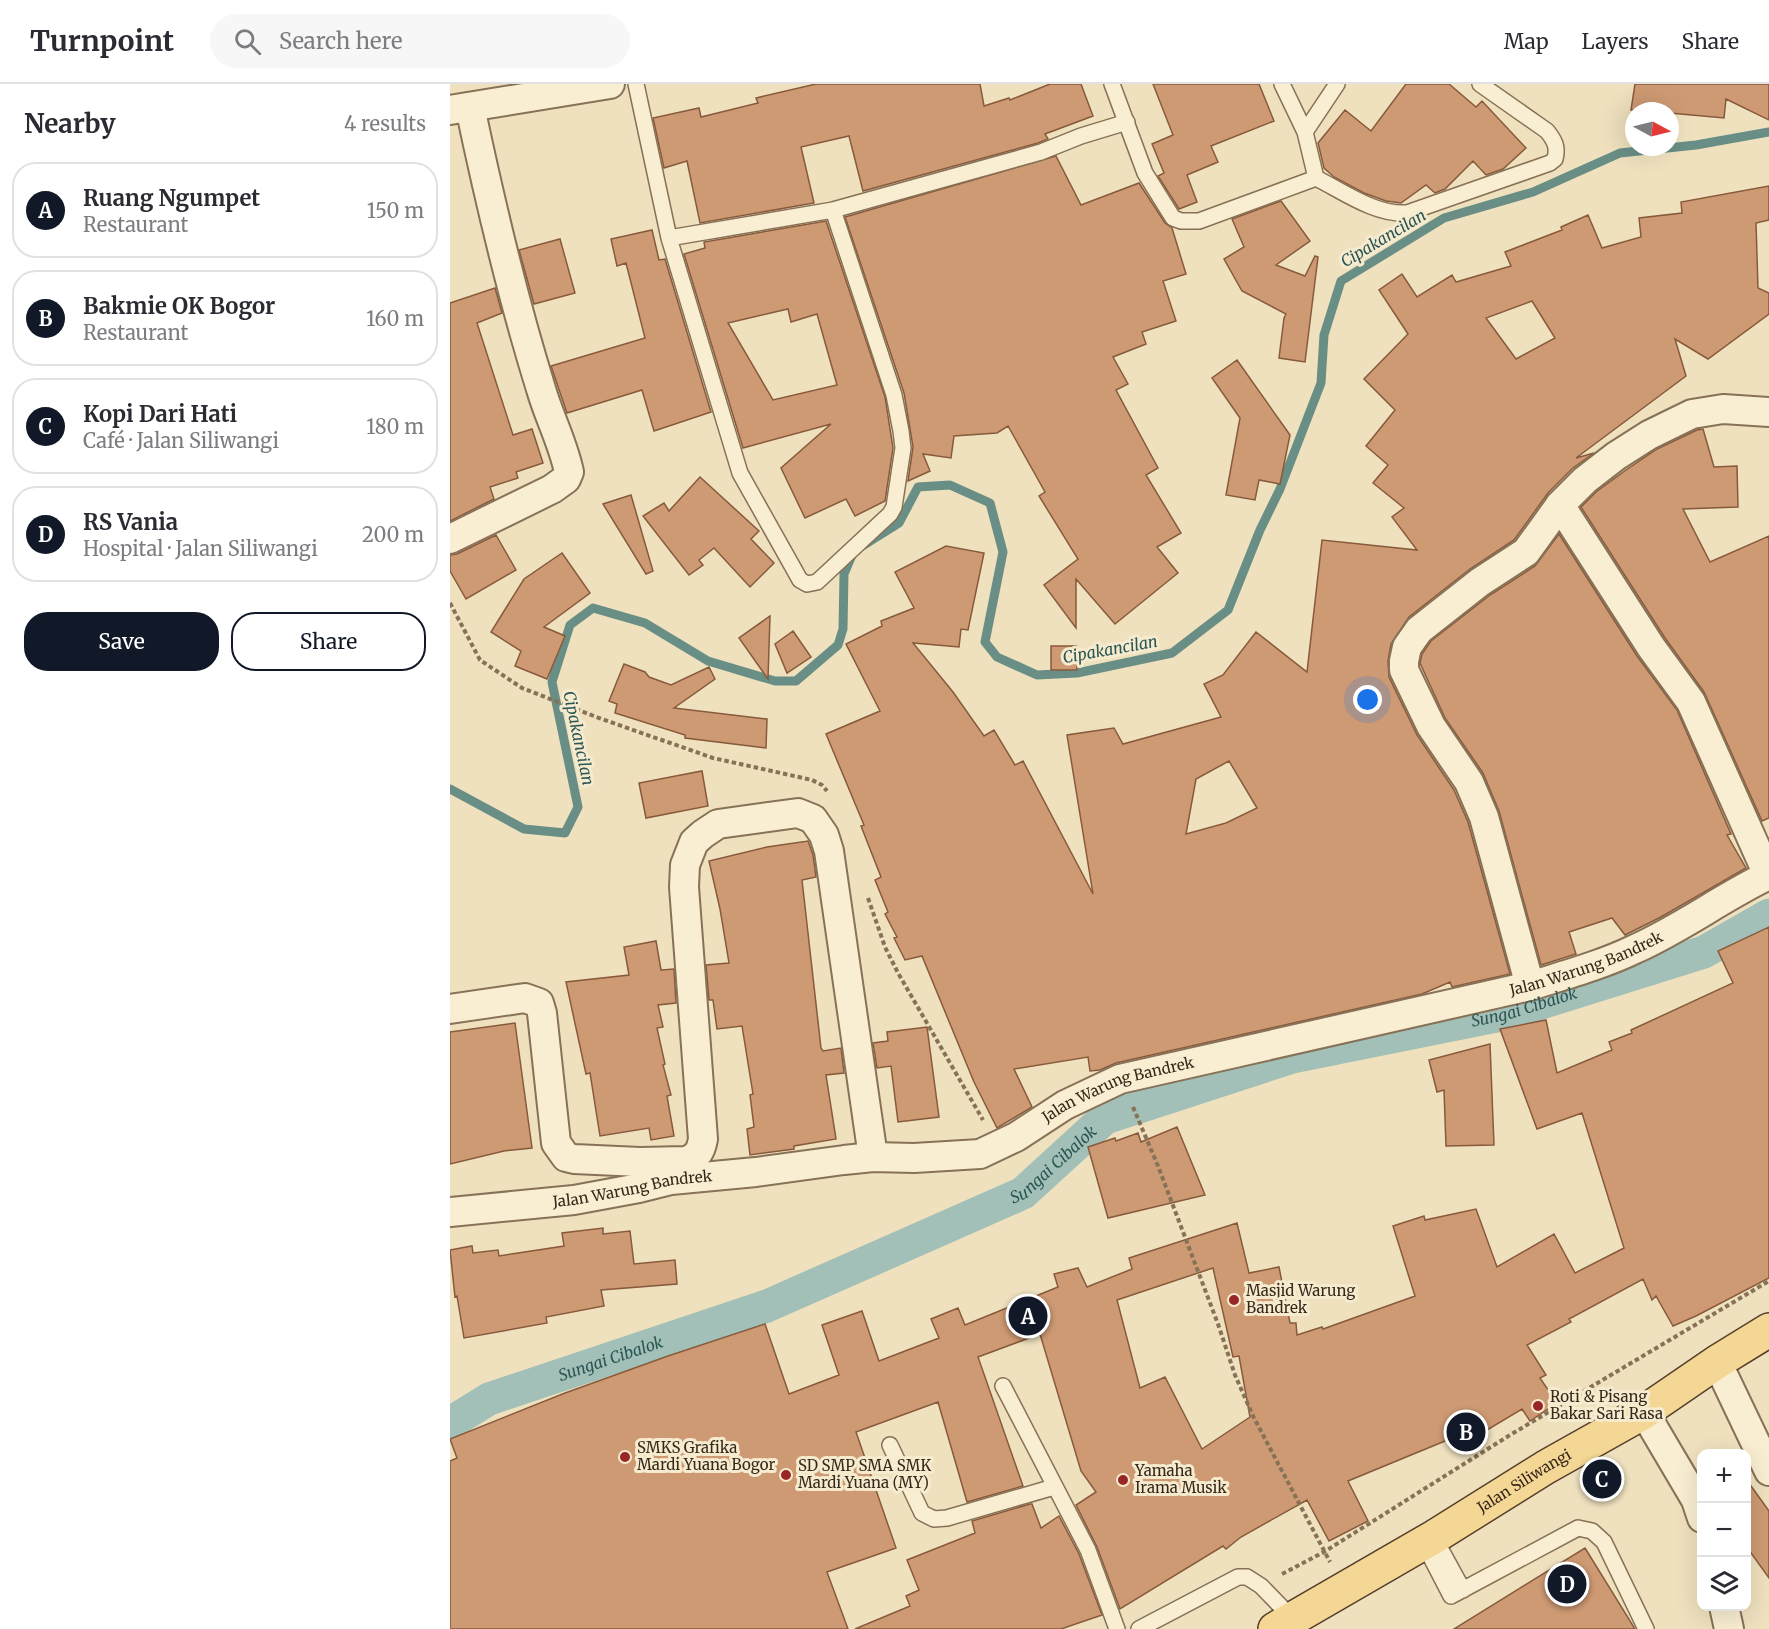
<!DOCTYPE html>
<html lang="en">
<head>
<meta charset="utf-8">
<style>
  body { margin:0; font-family:Merriweather,serif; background:#f7f7f7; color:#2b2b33 }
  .controls { position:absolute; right:18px; bottom:18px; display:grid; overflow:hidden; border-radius:12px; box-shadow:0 6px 24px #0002 }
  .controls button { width:54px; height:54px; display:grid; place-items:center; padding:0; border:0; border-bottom:2px solid #e1e1e2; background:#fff; color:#2b2b33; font:30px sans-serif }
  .compass { position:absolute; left:1175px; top:18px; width:54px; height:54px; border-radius:50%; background:#fff; box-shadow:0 6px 24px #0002; rotate:97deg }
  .you { position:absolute; left:918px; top:616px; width:21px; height:21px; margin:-15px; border:4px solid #fff; border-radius:50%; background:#1a73e8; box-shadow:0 0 0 9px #1a73e833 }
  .badge { display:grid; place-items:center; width:39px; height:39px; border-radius:50%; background:#111827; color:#fff; font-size:20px; font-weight:700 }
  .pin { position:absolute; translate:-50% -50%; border:3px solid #fff; box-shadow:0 2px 6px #0006 }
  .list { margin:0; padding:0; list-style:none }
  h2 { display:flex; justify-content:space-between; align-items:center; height:78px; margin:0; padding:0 24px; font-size:26px }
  h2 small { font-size:20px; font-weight:400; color:#7c7c81 }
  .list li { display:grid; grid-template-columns:39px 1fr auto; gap:18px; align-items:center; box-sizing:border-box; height:96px; margin:0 12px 12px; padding:0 12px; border:2px solid #e1e1e2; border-radius:24px }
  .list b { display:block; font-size:22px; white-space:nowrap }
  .list p { margin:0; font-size:20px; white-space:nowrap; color:#7c7c81 }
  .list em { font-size:20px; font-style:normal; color:#7c7c81 }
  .actions { display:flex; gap:12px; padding:18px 24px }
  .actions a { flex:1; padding:14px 0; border:2px solid #111827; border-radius:24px; text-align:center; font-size:21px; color:#111827 }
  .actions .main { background:#111827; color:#fff }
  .icon { flex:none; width:33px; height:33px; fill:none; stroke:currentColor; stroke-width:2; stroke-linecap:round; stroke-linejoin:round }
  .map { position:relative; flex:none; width:1319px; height:1545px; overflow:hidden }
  header { display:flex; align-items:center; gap:36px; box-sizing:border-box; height:84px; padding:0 30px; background:#fff; border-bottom:2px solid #e1e1e2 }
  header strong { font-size:28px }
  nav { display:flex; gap:33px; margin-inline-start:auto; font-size:21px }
  .search { width:420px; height:54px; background:#f7f7f7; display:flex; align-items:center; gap:15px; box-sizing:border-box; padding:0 21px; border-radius:33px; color:#7c7c81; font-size:22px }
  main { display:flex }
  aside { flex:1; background:#fff }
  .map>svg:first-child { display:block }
</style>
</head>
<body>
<header>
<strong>Turnpoint</strong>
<div class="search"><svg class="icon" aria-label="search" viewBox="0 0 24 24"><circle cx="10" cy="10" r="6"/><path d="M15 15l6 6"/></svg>Search here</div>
<nav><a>Map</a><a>Layers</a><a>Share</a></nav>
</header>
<main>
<aside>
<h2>Nearby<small>4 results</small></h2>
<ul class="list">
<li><span class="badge">A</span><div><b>Ruang Ngumpet</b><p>Restaurant</p></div><em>150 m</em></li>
<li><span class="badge">B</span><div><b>Bakmie OK Bogor</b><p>Restaurant</p></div><em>160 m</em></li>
<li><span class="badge">C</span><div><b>Kopi Dari Hati</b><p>Café · Jalan Siliwangi</p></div><em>180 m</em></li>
<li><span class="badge">D</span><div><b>RS Vania</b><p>Hospital · Jalan Siliwangi</p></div><em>200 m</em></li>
</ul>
<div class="actions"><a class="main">Save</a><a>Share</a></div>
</aside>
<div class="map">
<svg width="1319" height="1545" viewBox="0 0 1319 1545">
  <rect width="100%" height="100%" fill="#efe1be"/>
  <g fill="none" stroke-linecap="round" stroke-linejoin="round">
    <path stroke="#698e85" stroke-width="9" d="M 414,461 L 449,439 L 468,403 L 500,401 L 540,419 L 553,468 L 535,558 L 547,573 L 587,591 L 627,589 L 722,569 L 778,526 L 810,446 L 830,405 L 871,299 L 874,251 L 891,197 L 994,134 L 1083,108 L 1170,69 L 1246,61 L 1319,48
      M 0,705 L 74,745 L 115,749 L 128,723 L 102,598 L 120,541 L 143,524 L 195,539 L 258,577 L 325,597 L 346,597 L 388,561 L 393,545 L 394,490 L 403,469"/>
    <path stroke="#a2c0b7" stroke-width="33" id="s1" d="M 0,1339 L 39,1315 L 317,1222 L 573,1109 L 655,1034 L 842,973 L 1056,930 L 1254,868 L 1319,831"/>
  </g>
  <path fill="#ce9a73" stroke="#875a3c" stroke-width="1.5" fill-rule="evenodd" d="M 366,0 L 530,0 L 534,22 L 559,14 L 560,16 L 600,0 L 631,0 L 643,32 L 595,50 L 598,55 L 588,59 L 413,107 L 399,52 L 351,63 L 364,119 L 250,139 L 237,77 L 214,84 L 203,34 L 249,24 L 251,33 L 308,19 L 306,14 Z
    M 703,0 L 809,0 L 824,37 L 761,62 L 768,78 L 737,91 L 747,118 L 729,125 L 708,92 L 714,89 L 702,60 L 723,51 Z
    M 956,0 L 999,0 L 1026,23 L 1032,17 L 1076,64 L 1053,85 L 1036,91 L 1023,77 L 995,105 L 985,109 L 976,101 L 951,119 L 936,117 L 914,109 L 884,93 L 874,84 L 868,59 L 895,26 L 921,47 Z
    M 1185,0 L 1319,0 L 1319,36 L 1276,15 L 1274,34 L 1220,29 L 1220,27 L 1181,26 Z
    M 606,72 L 631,121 L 689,99 L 715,139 L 722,144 L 736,190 L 713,197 L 726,237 L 692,248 L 696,260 L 663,273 L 678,300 L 666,306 L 708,384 L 696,391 L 731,449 L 707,463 L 728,489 L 665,540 L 626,495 L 626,544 L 594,501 L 628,475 L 589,412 L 595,408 L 558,342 L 547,349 L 504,352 L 501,374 L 473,370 L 480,387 L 458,397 L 463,363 L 454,309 L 395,133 Z
    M 1319,102 L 1319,136 L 1306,139 L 1308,204 L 1319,209 L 1319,230 L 1258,275 L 1225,255 L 1236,292 L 1126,374 L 1144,369 L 1123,384 L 1098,409 L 1064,456 L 1020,485 L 959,533 L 941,560 L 938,577 L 939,593 L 967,651 L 1004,706 L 1018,738 L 1060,890 L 1002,903 L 1000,898 L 972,910 L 666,979 L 650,986 L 640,987 L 638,973 L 564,985 L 582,1023 L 547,1044 L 524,998 L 472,872 L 455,876 L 444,854 L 447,853 L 435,830 L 438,828 L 425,796 L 431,793 L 411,742 L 414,741 L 376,650 L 430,627 L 396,560 L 432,542 L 431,537 L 464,524 L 445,488 L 496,462 L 534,469 L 518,546 L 511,545 L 509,563 L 463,559 L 503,608 L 534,652 L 544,646 L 565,681 L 573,677 L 643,810 L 617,651 L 664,644 L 673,660 L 771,633 L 754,600 L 773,591 L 806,548 L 857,588 L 872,456 L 967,466 L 942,433 L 954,424 L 923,399 L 938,381 L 916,362 L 945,326 L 914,295 L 958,250 L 929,206 L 952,190 L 967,213 L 1002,191 L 1006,198 L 1061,182 L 1055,168 L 1112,146 L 1111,143 L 1138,131 L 1152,164 L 1191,153 L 1189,134 L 1232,129 L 1231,118 ZM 1082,217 L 1105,254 L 1066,275 L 1036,234 ZM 779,677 L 807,724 L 776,739 L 736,750 L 746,695 Z
    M 831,117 L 860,157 L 826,181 L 855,192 L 865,172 L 868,173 L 855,278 L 829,274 L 834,234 L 836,230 L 792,207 L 774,175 L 794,163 L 782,135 Z
    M 376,137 L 435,313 L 443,364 L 435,417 L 405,432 L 396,415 L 355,434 L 331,384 L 381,340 L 293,364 L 234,170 L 255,164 L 254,158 ZM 338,225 L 341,238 L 367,230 L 387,301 L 323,316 L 278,239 Z
    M 202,146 L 209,176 L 215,175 L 261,328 L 204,347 L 192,306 L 117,329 L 101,282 L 195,254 L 176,179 L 167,182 L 161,155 Z
    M 110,155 L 125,209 L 84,220 L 69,166 Z
    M 45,204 L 52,229 L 27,239 L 63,351 L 82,345 L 93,379 L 66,388 L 68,394 L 40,403 L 44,415 L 0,437 L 0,219 Z
    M 787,276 L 840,351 L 830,400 L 809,396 L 805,416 L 776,411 L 790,334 L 762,294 Z
    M 1253,345 L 1264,383 L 1287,382 L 1288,423 L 1233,425 L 1260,478 L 1319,452 L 1319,734 L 1312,737 L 1254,608 L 1215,554 L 1131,423 L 1146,408 L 1176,386 L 1207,365 L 1247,346 Z
    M 250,393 L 309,447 L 301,455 L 324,479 L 300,503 L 264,464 L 249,476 L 253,481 L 239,491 L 193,432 L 214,419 L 219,427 Z
    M 181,411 L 203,487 L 196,490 L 153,420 Z
    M 1109,450 L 1187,572 L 1227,626 L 1281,750 L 1277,751 L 1296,784 L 1211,833 L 1175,851 L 1162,834 L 1119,848 L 1126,870 L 1091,881 L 1049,727 L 1033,689 L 995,634 L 970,579 L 972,570 L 981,557 L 1040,511 L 1085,482 Z
    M 46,451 L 66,486 L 16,515 L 0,487 L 0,471 L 7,470 Z
    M 112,469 L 140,509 L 94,543 L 115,552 L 97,595 L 65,582 L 71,567 L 41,548 L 74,495 Z
    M 320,532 L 318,595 L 289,554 Z
    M 343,547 L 361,573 L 337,589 L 325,560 Z
    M 601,562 L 626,562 L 627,586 L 601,586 Z
    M 174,580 L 195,588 L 199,593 L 221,601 L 259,583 L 265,595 L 224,624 L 317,635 L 316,664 L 235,654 L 235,651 L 165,629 L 167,620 L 159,617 Z
    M 252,687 L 258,722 L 196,734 L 189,699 Z
    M 358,757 L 363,771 L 366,793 L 352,796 L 371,964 L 373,967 L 391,964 L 394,989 L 376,991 L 386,1055 L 344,1062 L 344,1065 L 300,1071 L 297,1045 L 304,1043 L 300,1011 L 303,1010 L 292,942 L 267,945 L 263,916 L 259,916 L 256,881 L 279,879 L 270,825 L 259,777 L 317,763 Z
    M 1319,843 L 1319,1194 L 1246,1232 L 1223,1242 L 1206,1212 L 1202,1216 L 1193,1195 L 1119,1235 L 1121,1238 L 1077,1261 L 1096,1291 L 1090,1294 L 1107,1319 L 1080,1337 L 1072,1325 L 1017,1358 L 1012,1350 L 898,1397 L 918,1437 L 879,1457 L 857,1416 L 791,1453 L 776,1465 L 773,1462 L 670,1525 L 647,1463 L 626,1421 L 646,1408 L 631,1387 L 590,1250 L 528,1273 L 573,1402 L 517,1418 L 488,1318 L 406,1348 L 446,1464 L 377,1488 L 398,1545 L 0,1545 L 0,1377 L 7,1374 L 0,1355 L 115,1309 L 218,1272 L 315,1240 L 339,1310 L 389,1291 L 372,1241 L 412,1227 L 429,1277 L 489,1254 L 481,1235 L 508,1224 L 515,1241 L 608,1203 L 604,1190 L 628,1184 L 637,1203 L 682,1185 L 679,1174 L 787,1139 L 799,1189 L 829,1183 L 840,1239 L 846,1239 L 847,1251 L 872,1243 L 873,1245 L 965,1212 L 943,1142 L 974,1132 L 975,1136 L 1026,1125 L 1047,1183 L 1104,1150 L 1125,1189 L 1174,1164 L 1132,1029 L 1087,1045 L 1050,945 L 1096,936 L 1107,989 L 1162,966 L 1159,958 L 1182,949 L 1181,946 L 1283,899 L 1268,867 ZM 763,1184 L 783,1273 L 789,1272 L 800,1333 L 752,1365 L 715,1293 L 690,1304 L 667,1216 Z
    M 206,857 L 211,886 L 224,885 L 226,919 L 208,921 L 213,943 L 207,944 L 215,980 L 213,981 L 221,1011 L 217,1012 L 224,1052 L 201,1056 L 199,1044 L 150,1052 L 140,989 L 136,990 L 116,898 L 179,891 L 174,863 Z
    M 65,939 L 82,1064 L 54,1067 L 0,1080 L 0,948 Z
    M 477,943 L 489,1033 L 448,1038 L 441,982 L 427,984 L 423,959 L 438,957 L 437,948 Z
    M 1040,960 L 1044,1061 L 996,1062 L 994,1006 L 987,1008 L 979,976 Z
    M 727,1043 L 755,1111 L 658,1134 L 638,1063 L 665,1054 L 666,1057 L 688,1049 L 691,1058 Z
    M 153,1144 L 153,1150 L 180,1147 L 184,1180 L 225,1176 L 227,1200 L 151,1206 L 154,1222 L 96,1233 L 97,1239 L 14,1254 L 7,1212 L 5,1213 L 0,1166 L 22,1162 L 23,1169 L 48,1166 L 49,1172 L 114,1162 L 112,1149 Z
    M 1296,1395 L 1319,1427 L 1319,1494 L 1296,1462 Z
    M 580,1420 L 582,1420 L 591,1444 L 609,1432 L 629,1470 L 652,1531 L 611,1545 L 405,1545 L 460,1522 L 456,1512 L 469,1506 L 457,1476 L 525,1449 L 522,1437 Z
    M 1135,1464 L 1185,1545 L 1004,1545 Z"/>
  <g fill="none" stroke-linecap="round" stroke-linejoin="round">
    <g stroke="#877157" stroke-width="18">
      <path id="service" d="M 186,0 L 219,154 L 290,389 L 350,496 L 357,500 L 367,498 L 440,430 L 444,423 L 453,364 L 451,347 L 444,311 L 383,126
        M 662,0 L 695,89 L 723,134 L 731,137 L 749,137 L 866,94
        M 832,0 L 855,48 L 866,94 C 894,108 925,131 957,129 L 1100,79 L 1105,75 C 1108,63 1105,57 1097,47 L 1030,0
        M 855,48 L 887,0
        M 219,154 L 383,126 L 591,68 L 631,52 L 677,38
        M 553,1302 L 638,1466 L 667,1545
        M 440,1361 L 472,1429 L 484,1435 L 497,1434 L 604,1403
        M 984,1453 L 1013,1506
        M 973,1458 L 1001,1512 L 1128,1444 L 1142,1447 L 1154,1458 L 1196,1545
        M 689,1545 L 788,1493 L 797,1493 L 811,1502 L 843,1535"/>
    </g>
    <g stroke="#877157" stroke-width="32">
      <g id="minor">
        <path d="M 0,26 L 160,0"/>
        <path d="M 1110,421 L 1201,563 L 1241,618 L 1318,791"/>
        <path d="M 0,455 L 102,405 L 116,395 L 119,388 C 113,359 99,333 91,305 C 62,212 40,118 20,23"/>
        <path d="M 1080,902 L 1034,733 L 1019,698 L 981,642 L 954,586 L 954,577 L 957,563 L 969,546 L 1030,498 L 1076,468 L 1110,421 L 1135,396 L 1166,372 L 1199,351 L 1242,330 L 1273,325 L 1319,328"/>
        <path d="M 0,925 L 75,914 L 89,919 L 92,929 L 106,1059 L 116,1073 L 124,1075 L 190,1078 L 236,1077 C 248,1073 251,1066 253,1055 L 234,803 L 235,781 L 244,758 L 253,750 L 268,740 L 348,729 L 363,735 L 374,751 L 379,767 L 423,1073"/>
        <path id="s2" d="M 0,1128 L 124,1116 L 189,1104 L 221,1096 L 306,1088 L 394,1076 L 423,1073 L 464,1074 L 530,1070 L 566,1053 L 615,1021 L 670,995 L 1080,902 C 1115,891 1152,881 1185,865 C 1232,844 1273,813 1319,791"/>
        <path d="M 1267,1278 L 1319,1387"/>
        <path d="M 1194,1328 L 1246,1416 L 1252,1434"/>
        <path d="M 1274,1522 L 1279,1545"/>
      </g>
    </g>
    <g stroke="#553f2b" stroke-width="36">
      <g id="primary">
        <path id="s3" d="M 825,1545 L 984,1453 L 1096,1383 L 1194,1328 L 1267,1278 L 1319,1246"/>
      </g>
    </g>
    <path stroke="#877157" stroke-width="4" stroke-dasharray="4.5 3" stroke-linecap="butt" d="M 0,519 L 30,576 L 72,604 L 149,634 L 263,674 L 362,696 L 372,701 L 377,707
      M 418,814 L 435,863 L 448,889 L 533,1036
      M 683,1023 L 708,1082 L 768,1240 L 785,1291 L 803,1332 L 880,1478
      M 832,1490 L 874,1468 L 1060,1351 L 1319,1197"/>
    <use href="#service" stroke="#f9eed1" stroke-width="15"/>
    <use href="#minor" stroke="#f9eed1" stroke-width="28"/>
    <use href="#primary" stroke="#f4d794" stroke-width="33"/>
  </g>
  <g fill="#972625" stroke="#f6ebce" stroke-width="2">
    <circle cx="784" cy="1216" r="6"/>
    <circle cx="1088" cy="1322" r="6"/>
    <circle cx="175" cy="1373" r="6"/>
    <circle cx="336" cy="1391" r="6"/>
    <circle cx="673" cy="1396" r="6"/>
  </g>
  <g text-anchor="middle" stroke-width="6" stroke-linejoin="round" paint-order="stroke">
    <g font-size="15" fill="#36291c" stroke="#f6ebce">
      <text dy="5" stroke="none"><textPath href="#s2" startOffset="1174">Jalan Warung Bandrek</textPath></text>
      <text dy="5" stroke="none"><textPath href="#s2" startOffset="688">Jalan Warung Bandrek</textPath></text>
      <text dy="5" stroke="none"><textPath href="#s2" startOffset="184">Jalan Warung Bandrek</textPath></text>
      <text dy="5" stroke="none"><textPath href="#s3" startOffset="290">Jalan Siliwangi</textPath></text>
    </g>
    <g font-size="15" fill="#36291c" stroke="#f6ebce" text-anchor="start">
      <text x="796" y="1212">Masjid Warung<tspan x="796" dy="17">Bandrek</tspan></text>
      <text x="1100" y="1318">Roti &amp; Pisang<tspan x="1100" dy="17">Bakar Sari Rasa</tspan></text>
      <text x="187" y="1369">SMKS Grafika<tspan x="187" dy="17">Mardi Yuana Bogor</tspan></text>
      <text x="348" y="1387">SD SMP SMA SMK<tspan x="348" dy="17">Mardi Yuana (MY)</tspan></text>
      <text x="685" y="1392">Yamaha<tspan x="685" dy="17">Irama Musik</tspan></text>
    </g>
    <g font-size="16" font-style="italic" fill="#2a5654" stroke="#f6ebce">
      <text transform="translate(933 154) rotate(-31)" y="6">Cipakancilan</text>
      <text transform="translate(660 565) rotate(-10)" y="6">Cipakancilan</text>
      <text transform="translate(129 654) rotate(78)" y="6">Cipakancilan</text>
      <text dy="6" stroke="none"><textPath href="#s1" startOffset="1164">Sungai Cibalok</textPath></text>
      <text dy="6" stroke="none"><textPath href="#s1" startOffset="660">Sungai Cibalok</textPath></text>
      <text dy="6" stroke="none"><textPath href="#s1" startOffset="174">Sungai Cibalok</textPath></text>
    </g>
  </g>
</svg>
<div class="controls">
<button>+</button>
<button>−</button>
<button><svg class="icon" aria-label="layers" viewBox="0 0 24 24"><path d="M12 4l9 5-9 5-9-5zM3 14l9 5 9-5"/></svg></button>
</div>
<svg class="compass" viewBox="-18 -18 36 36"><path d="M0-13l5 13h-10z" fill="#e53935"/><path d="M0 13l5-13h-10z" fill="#7c7c81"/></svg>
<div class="you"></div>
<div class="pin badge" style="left:578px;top:1232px">A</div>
<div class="pin badge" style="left:1016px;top:1348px">B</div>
<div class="pin badge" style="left:1152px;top:1395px">C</div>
<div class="pin badge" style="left:1117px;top:1500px">D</div>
</div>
</main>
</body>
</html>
